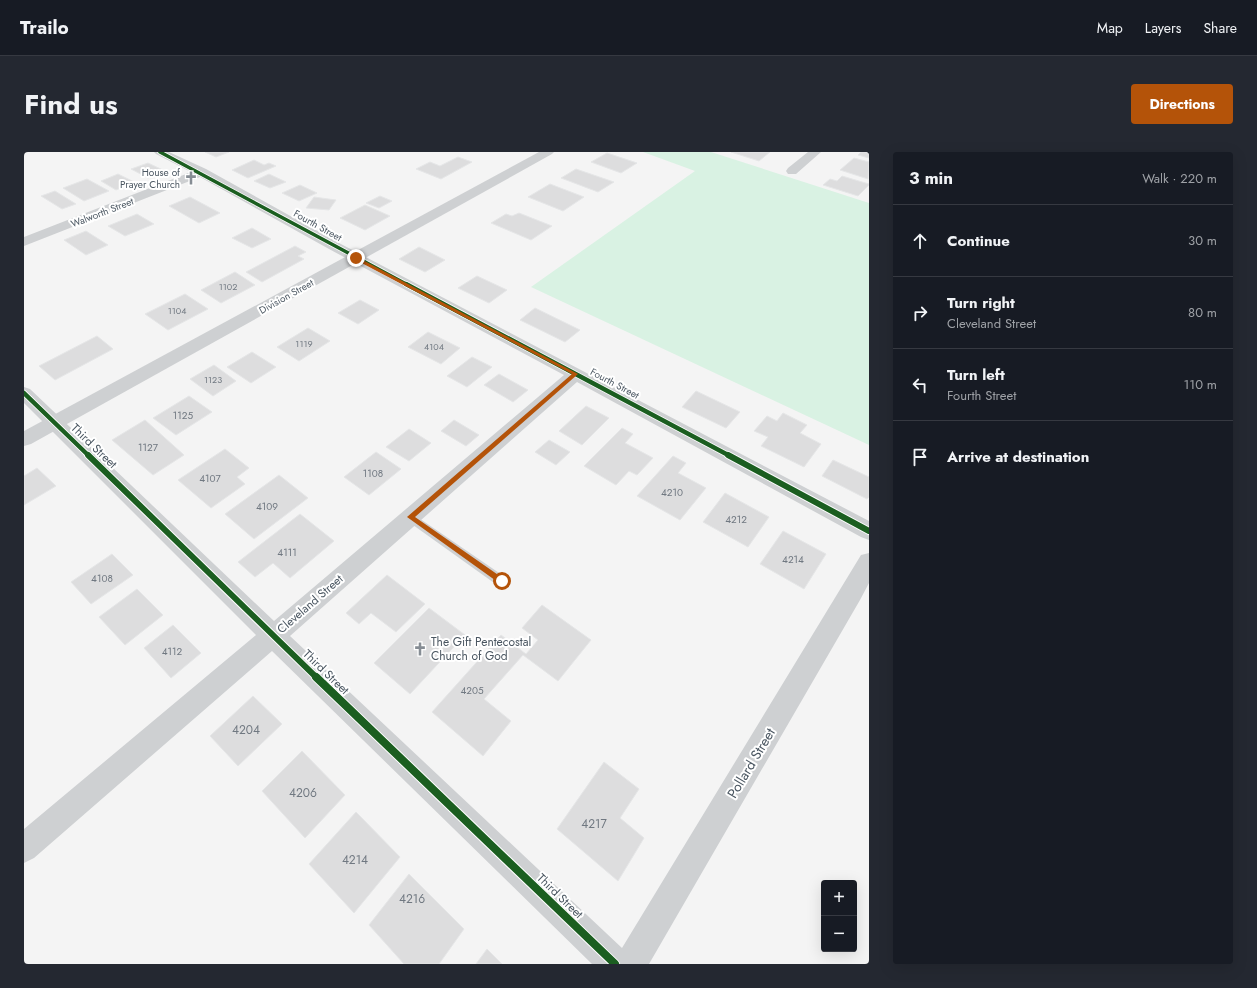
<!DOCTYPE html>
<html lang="en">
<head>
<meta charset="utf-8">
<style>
  body { margin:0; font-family:Jost,sans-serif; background:#242831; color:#f1f3f6 }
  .controls { position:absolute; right:12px; bottom:12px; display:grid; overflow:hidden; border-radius:4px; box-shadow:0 4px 16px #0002 }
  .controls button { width:36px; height:36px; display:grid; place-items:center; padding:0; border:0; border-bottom:1px solid #363941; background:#171b24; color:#f1f3f6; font:20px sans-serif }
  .stop { position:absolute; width:12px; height:12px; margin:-9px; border:3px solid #b45309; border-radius:50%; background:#fff }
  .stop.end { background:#b45309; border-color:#fff; box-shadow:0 1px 4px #0008 }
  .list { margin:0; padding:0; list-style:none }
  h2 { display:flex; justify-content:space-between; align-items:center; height:52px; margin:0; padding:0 16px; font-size:17px }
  h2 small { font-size:13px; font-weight:400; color:#9ea1a6 }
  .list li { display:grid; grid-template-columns:26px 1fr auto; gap:12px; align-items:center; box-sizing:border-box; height:72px; padding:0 16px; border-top:1px solid #363941 }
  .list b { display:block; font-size:15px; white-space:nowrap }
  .list p { margin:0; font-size:13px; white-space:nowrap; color:#9ea1a6 }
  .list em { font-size:13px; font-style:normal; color:#9ea1a6 }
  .icon { flex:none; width:22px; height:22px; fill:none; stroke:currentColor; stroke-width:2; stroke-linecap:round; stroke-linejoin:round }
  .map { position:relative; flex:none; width:845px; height:812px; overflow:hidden; border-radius:4px }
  header { display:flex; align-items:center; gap:24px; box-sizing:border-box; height:56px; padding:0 20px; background:#171b24; border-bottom:1px solid #363941 }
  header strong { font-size:19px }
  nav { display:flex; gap:22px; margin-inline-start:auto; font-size:14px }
  .intro { display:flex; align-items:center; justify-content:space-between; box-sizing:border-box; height:96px; padding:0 24px }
  h1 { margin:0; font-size:28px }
  .button { padding:10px 18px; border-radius:4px; background:#b45309; color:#fff; font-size:14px; font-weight:700 }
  main { display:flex; gap:24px; padding:0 24px }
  aside { flex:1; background:#171b24; border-radius:4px; box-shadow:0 4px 16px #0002 }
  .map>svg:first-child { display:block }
</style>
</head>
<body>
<header>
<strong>Trailo</strong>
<nav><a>Map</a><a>Layers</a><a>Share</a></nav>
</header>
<div class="intro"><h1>Find us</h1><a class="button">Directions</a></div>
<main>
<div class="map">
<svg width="845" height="812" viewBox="0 0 845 812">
  <rect width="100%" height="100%" fill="#f4f4f4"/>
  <path fill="#d9f2e3" d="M 619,0 L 687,0 L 845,51 L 845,293 L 507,135 L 671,19 Z"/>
  <path fill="#ddddde" stroke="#e5e6e7" d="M 181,0 L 205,0 L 192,5 Z
    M 707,0 L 746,0 L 735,9 Z
    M 837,0 L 845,0 L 845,6 L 834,3 Z
    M 583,1 L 613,11 L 597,21 L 567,10 Z
    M 434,5 L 448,10 L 417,27 L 392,17 L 406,10 L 416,14 Z
    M 830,6 L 845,10 L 844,27 L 816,18 Z
    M 230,8 L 240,13 L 245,11 L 252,14 L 224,26 L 208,18 Z
    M 124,11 L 141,19 L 124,26 L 107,17 Z
    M 552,17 L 590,30 L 574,40 L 537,26 Z
    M 94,22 L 110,30 L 92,38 L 77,29 Z
    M 245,22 L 262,30 L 246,36 L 230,29 Z
    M 818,24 L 845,32 L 845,33 L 834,44 L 799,33 L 806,27 L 813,29 Z
    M 63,27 L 85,39 L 60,49 L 39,36 Z
    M 526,32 L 560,45 L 539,59 L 504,45 Z
    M 276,33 L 293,41 L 275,49 L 258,41 Z
    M 31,39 L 52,52 L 38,57 L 17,44 Z
    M 356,44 L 368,49 L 355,56 L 342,51 Z
    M 166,45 L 196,61 L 175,71 L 145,54 Z
    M 290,45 L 312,48 L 305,58 L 282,56 Z
    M 341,53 L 366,64 L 341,78 L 316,66 Z
    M 495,61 L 528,74 L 507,88 L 467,71 L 482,62 L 488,64 Z
    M 113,62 L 130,72 L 101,84 L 84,74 Z
    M 228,76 L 247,87 L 228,96 L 208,86 Z
    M 62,79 L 84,93 L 62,103 L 40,88 Z
    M 271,94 L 282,100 L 274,104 L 280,107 L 238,130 L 222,120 Z
    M 395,95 L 421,108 L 401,120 L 375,107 Z
    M 211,120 L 231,133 L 197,151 L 177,138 Z
    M 453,124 L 483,138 L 465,151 L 434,136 Z
    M 161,142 L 184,157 L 144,178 L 121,162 Z
    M 336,148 L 355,158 L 334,172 L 314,161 Z
    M 511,156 L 556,178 L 541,190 L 496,168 Z
    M 284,176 L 306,189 L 275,209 L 253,195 Z
    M 404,180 L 436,196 L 417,212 L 384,195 Z
    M 73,184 L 89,197 L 31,228 L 15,214 Z
    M 228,200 L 252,215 L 227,231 L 203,215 Z
    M 448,205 L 468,215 L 443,235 L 423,224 Z
    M 190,213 L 212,229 L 189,244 L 166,227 Z
    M 475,222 L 504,238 L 489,250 L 460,233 Z
    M 672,239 L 716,260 L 702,276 L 658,255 Z
    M 165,244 L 188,260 L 152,283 L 129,266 Z
    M 562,254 L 585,266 L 558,293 L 535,279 Z
    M 759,261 L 783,273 L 776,281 L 797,292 L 780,315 L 737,294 L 744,285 L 730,279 L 743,264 L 753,269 Z
    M 121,268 L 160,303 L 129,323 L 88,288 Z
    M 430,268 L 455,283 L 442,294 L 417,279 Z
    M 598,276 L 609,282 L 601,291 L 629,306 L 613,323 L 605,319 L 592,333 L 560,314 Z
    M 385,277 L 407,291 L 385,309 L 362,295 Z
    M 525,288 L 546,300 L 532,313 L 511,300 Z
    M 201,297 L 225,316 L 213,325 L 221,332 L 187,356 L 154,328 Z
    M 352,300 L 377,317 L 345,343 L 320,325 Z
    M 649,304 L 662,311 L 654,321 L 682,336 L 656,368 L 613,344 Z
    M 809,308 L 845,325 L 845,345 L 843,347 L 798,324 Z
    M 13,316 L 32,334 L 0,353 L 0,324 Z
    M 255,323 L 284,346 L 230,387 L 201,362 Z
    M 701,341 L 745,365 L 724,395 L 679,370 Z
    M 276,362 L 310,389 L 266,426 L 249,411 L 231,425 L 214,410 Z
    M 759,379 L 802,402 L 780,437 L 736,412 Z
    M 88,402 L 109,423 L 67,452 L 47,430 Z
    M 363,423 L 401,452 L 372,480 L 347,461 L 335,472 L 322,461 Z
    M 113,437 L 139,463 L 101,493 L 75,465 Z
    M 518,453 L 567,488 L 534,529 L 499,503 L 460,547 L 487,569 L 459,604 L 408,560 L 477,483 L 502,502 L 514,488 L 498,476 Z
    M 405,456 L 441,483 L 386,542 L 350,511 Z
    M 149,473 L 177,501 L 147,526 L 120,496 Z
    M 229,544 L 258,572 L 214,614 L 186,584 Z
    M 278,599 L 321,643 L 281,686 L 238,639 Z
    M 580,610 L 615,637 L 596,666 L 620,686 L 594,729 L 533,677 Z
    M 332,660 L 376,705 L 330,761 L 285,712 Z
    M 385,722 L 440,777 L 415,812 L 380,812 L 345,773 Z
    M 463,797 L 478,812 L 452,812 Z"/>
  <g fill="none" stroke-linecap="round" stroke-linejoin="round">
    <path fill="#ced0d2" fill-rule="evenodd" d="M 386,360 L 481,425 L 483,429 L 481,433 L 477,434 L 473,433 L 382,368 L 380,365 L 382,362 Z"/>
    <path fill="#ced0d2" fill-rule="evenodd" d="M 130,0 L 145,0 L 182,17 L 315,91 L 845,369 L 845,388 L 837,385 L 553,230 L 266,484 L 598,796 L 837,403 L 845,401 L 845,431 L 836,448 L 625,812 L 568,812 L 248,499 L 10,706 L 0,711 L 0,677 L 232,483 L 0,251 L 0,235 L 6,237 L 250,469 L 540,223 L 305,97 L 176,25 L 0,94 L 0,85 L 167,20 L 132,2 Z
      M 784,0 L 797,0 L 772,22 L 764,22 L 762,19 L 764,16 Z"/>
    <path fill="#ced0d2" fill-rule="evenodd" d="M 515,0 L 530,0 L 528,2 L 7,292 L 0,294 L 0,279 Z"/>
    <g stroke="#fff" stroke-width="5">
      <path id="cycleway-far3" d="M 136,0 L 384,133"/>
    </g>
    <g stroke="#fff" stroke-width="6">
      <path id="cycleway-far2" d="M 382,132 L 706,304
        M 0,241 L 65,304"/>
    </g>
    <g stroke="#fff" stroke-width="8">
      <path id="cycleway-far1" d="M 64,303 L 293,526
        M 704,303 L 845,379"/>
    </g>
    <g stroke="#fff" stroke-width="10">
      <path id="cycleway" d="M 292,525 L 591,812"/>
    </g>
    <use href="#cycleway-far3" stroke="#1b5e20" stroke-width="3.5"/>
    <use href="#cycleway-far2" stroke="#1b5e20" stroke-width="4.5"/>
    <use href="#cycleway-far1" stroke="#1b5e20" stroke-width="6"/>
    <use href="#cycleway" stroke="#1b5e20" stroke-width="8"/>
  </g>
  <path fill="#b45309" d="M 330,105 L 333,105 L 554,222 L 391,365 L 480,427 L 480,431 L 475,431 L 383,365 L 548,222 L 330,107 Z"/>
  <defs>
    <g id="church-bare" transform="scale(1.08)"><path d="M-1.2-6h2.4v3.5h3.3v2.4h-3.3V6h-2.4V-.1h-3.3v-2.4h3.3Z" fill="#868d94" stroke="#fff" stroke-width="2.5" paint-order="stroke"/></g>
  </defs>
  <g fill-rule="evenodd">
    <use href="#church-bare" x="167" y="26"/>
    <use href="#church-bare" x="396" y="497"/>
  </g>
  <g text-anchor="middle" stroke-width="4" stroke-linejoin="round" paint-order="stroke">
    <g font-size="9" fill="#707881">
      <text x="204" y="138">1102</text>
      <text x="153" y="162">1104</text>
      <text x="280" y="195">1119</text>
      <text x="410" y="198">4104</text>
      <text x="189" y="231">1123</text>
    </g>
    <g font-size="10" fill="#4a5661" stroke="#fff" text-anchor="end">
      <text x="156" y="24">House of<tspan x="156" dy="12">Prayer Church</tspan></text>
    </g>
    <g font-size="10" fill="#4a5661" stroke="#fff">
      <text transform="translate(78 60) rotate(-21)" y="4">Walworth Street</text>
      <text transform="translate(294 73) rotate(29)" y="4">Fourth Street</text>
      <text transform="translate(262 144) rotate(-29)" y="4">Division Street</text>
      <text transform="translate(591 231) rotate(28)" y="4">Fourth Street</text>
    </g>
    <g font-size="10" fill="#707881">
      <text x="159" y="267">1125</text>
      <text x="124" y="299">1127</text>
      <text x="349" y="325">1108</text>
      <text x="186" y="330">4107</text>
      <text x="648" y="344">4210</text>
      <text x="243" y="358">4109</text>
      <text x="712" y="371">4212</text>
      <text x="263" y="404">4111</text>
      <text x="769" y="411">4214</text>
      <text x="78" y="430">4108</text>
      <text x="148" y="503">4112</text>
      <text x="448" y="542">4205</text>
    </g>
    <g font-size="12" fill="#4a5661" stroke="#fff">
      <text transform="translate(70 294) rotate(44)" y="4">Third Street</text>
      <text transform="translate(286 452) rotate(-41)" y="4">Cleveland Street</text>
      <text transform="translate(302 520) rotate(44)" y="4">Third Street</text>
      <text transform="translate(536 744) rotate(44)" y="4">Third Street</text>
    </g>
    <g font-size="12" fill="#4a5661" stroke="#fff" text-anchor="start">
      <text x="407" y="494">The Gift Pentecostal<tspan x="407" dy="14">Church of God</tspan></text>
    </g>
    <g font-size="12" fill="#707881">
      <text x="222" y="582">4204</text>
      <text x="279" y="645">4206</text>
      <text x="570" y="676">4217</text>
      <text x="331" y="712">4214</text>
      <text x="388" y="751">4216</text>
    </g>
    <g font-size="14" fill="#4a5661" stroke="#fff">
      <text transform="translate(727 611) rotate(-59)" y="5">Pollard Street</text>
    </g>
  </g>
</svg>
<div class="controls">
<button>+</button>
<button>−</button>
</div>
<div class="stop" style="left:478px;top:429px"></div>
<div class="stop end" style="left:332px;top:106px"></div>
</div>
<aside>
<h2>3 min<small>Walk · 220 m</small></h2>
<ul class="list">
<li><svg class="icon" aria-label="ahead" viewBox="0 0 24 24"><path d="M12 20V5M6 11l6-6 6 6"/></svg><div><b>Continue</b></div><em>30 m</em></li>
<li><svg class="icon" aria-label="right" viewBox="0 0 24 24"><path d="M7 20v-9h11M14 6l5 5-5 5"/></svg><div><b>Turn right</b><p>Cleveland Street</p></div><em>80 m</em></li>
<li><svg class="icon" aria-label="left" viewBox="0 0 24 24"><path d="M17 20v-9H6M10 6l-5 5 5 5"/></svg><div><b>Turn left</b><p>Fourth Street</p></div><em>110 m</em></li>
<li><svg class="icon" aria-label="arrive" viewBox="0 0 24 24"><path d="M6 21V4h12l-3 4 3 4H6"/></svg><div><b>Arrive at destination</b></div></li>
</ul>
</aside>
</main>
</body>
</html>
